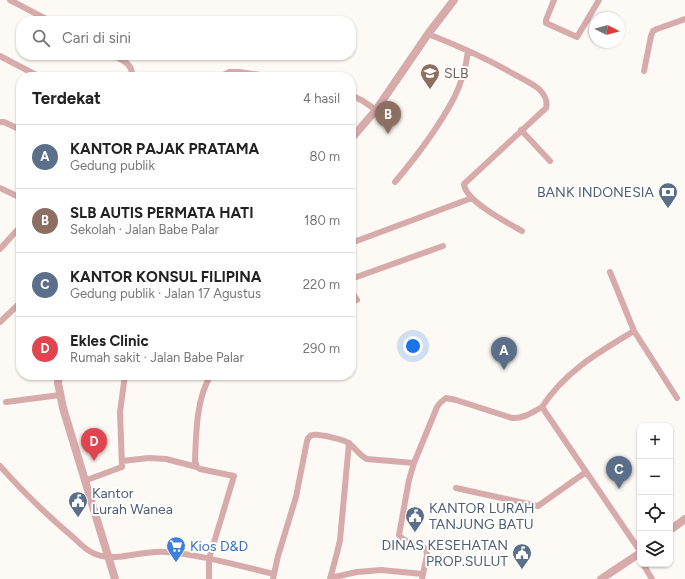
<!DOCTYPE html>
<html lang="id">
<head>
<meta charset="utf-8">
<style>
  body { margin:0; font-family:Figtree,sans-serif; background:#f2f2f2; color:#222 }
  .controls { position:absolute; right:12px; bottom:12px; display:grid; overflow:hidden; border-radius:8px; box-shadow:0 1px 3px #0004 }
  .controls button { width:36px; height:36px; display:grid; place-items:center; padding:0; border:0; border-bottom:1px solid #e0e0e0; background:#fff; color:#222; font:20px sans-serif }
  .compass { position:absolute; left:589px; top:12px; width:36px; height:36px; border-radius:50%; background:#fff; box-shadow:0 1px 3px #0004; rotate:96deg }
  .you { position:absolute; left:413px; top:346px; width:14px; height:14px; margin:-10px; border:3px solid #fff; border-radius:50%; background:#1a73e8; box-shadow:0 0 0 6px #1a73e833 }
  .badge { display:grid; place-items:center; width:26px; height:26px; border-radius:50%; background:#6d47bf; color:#fff; font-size:13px; font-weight:700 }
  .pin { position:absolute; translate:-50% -33px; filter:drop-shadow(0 1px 2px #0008) }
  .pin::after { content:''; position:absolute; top:21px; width:14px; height:12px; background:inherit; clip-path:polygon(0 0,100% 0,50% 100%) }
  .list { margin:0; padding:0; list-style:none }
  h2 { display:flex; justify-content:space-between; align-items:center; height:52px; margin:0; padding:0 16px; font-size:17px }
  h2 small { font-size:13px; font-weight:400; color:#767676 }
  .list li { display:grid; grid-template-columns:26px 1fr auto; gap:12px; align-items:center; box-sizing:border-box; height:64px; padding:0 16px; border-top:1px solid #e0e0e0 }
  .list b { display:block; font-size:15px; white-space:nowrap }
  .list p { margin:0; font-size:13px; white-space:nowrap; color:#767676 }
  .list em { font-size:13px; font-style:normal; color:#767676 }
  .icon { flex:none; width:22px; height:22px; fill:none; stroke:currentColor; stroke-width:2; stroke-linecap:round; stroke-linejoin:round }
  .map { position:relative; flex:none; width:685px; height:579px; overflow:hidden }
  .search { position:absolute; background:#fff; box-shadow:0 1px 3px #0004; left:16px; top:16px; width:340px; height:44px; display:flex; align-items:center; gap:10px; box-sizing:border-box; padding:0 14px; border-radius:16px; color:#767676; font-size:15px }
  .panel { position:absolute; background:#fff; box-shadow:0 1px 3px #0004; left:16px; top:72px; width:340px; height:308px; border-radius:16px }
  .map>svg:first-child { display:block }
</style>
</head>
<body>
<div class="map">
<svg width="685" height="579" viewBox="0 0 685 579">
  <rect width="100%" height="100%" fill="#fdf9f4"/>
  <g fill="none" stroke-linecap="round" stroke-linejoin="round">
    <path stroke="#d7abac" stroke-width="6" d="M 10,0 L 50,21
      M 554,0 L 546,20 L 546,23 L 577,37 L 599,0
      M 428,34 C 456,45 484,57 510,72 C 519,77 530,82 539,89 C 544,94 548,101 546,108 L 464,184 C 465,201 508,223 522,231
      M 113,55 C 122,60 135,65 131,77
      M 0,56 L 40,77
      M 644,71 L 651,36 L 653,31 L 657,29 L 685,19
      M 220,77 L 229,72 L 239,72 L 274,77
      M 351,95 L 363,101 L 376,110
      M 0,122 L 4,122 L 21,130
      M 521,130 L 550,161
      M 395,182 C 417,156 438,128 454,98 C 461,84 466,67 468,51
      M 0,188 L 21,198
      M 351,243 L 472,198
      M 0,249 L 21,226
      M 610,272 L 634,331
      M 351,279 L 443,246
      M 351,291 L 357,300
      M 0,322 L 21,302
      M 6,402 L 60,395
      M 542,407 C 564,372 599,352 634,331 L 677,398
      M 122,461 L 149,458 L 166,459 L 197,467
      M 414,463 L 409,480 L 399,535 C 405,544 418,544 426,549 L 427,555 L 422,579
      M 0,466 C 22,491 48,516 74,538 C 80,544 87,551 95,554 C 119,563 143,549 167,552 C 203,555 239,566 274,574
      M 84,481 L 122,467 L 120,412 L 125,375
      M 456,488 L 538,506 L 586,472
      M 643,564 L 652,579
      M 330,578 L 357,572 L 381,570 L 423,574
      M 209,579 L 209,559 L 234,476 L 200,469 L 197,467 L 195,461 C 196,435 196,398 211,375
      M 273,579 L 278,556 L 296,497 L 307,441 C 308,438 309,435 313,435 C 320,434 346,440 350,444 C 356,449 359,455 367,459 L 414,463 L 437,407 L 440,403 L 446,398 L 456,400 L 512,418 C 523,419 533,412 542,407 L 640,551
      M 330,579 L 337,553 L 340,540 L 349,443"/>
    <path stroke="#d7abac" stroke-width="8" d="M 351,139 L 376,110 L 428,34 L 454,0
      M 59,375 L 58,383 L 63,408 L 115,579
      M 670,530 L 685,519
      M 601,579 L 640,553"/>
  </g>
  <defs>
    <g id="school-pin" transform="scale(1)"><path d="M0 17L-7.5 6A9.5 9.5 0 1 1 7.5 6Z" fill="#8d6e63" stroke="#fff"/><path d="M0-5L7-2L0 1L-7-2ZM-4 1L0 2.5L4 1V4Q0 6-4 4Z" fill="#fff"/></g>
    <g id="bank-pin" transform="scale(1)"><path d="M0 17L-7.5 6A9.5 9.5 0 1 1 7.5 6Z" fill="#5c6f8a" stroke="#fff"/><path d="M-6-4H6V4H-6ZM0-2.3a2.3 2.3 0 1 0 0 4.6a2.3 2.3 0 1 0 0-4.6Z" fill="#fff"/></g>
    <g id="civic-pin" transform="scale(1)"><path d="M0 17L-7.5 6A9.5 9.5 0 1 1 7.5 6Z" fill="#5c6f8a" stroke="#fff"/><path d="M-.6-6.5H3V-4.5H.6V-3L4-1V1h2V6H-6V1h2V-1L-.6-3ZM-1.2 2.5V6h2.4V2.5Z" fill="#fff"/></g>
    <g id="supermarket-pin" transform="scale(1)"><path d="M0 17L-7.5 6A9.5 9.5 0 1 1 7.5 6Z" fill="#3f7fe0" stroke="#fff"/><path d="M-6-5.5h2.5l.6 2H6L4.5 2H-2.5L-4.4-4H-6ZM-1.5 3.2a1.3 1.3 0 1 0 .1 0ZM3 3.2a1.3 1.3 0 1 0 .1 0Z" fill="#fff"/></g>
  </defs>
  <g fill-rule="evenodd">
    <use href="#school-pin" x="430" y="73"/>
    <use href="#bank-pin" x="668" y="192"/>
    <use href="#civic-pin" x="78" y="501"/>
    <use href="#civic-pin" x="415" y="516"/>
    <use href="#supermarket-pin" x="176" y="546"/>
    <use href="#civic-pin" x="522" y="553"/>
  </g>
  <g text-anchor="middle" stroke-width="4" stroke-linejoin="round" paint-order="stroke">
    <g font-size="14" fill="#785e54" stroke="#fff" text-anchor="start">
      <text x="444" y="78">SLB</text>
    </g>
    <g font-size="14" fill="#4e5e75" stroke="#fff" text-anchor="end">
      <text x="654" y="197">BANK INDONESIA</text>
      <text x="92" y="498" text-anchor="start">Kantor<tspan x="92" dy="16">Lurah Wanea</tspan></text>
      <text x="429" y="513" text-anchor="start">KANTOR LURAH<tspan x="429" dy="16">TANJUNG BATU</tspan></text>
      <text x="508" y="550">DINAS KESEHATAN<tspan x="508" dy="16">PROP.SULUT</tspan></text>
    </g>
    <g font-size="14" fill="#366cbe" stroke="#fff" text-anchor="start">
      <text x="190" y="551">Kios D&amp;D</text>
    </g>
  </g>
</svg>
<div class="controls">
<button>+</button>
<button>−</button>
<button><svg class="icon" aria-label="locate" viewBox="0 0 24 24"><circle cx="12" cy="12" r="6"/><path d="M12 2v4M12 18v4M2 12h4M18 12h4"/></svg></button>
<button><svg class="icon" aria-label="layers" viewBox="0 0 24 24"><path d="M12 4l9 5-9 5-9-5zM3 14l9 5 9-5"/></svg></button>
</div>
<svg class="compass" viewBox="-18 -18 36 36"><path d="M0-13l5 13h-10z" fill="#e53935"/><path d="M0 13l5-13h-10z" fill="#767676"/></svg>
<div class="you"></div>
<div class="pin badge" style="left:504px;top:370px;background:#5c6f8a">A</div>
<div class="pin badge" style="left:388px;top:134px;background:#8d6e63">B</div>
<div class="pin badge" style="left:619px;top:489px;background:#5c6f8a">C</div>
<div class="pin badge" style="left:94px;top:461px;background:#e0444e">D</div>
<div class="search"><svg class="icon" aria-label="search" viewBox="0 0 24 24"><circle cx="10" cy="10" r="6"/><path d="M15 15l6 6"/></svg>Cari di sini</div>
<section class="panel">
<h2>Terdekat<small>4 hasil</small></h2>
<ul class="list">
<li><span class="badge" style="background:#5c6f8a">A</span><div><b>KANTOR PAJAK PRATAMA</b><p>Gedung publik</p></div><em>80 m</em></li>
<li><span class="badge" style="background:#8d6e63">B</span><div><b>SLB AUTIS PERMATA HATI</b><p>Sekolah · Jalan Babe Palar</p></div><em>180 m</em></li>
<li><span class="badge" style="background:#5c6f8a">C</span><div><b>KANTOR KONSUL FILIPINA</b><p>Gedung publik · Jalan 17 Agustus</p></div><em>220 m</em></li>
<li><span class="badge" style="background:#e0444e">D</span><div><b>Ekles Clinic</b><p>Rumah sakit · Jalan Babe Palar</p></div><em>290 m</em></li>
</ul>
</section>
</div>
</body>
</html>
